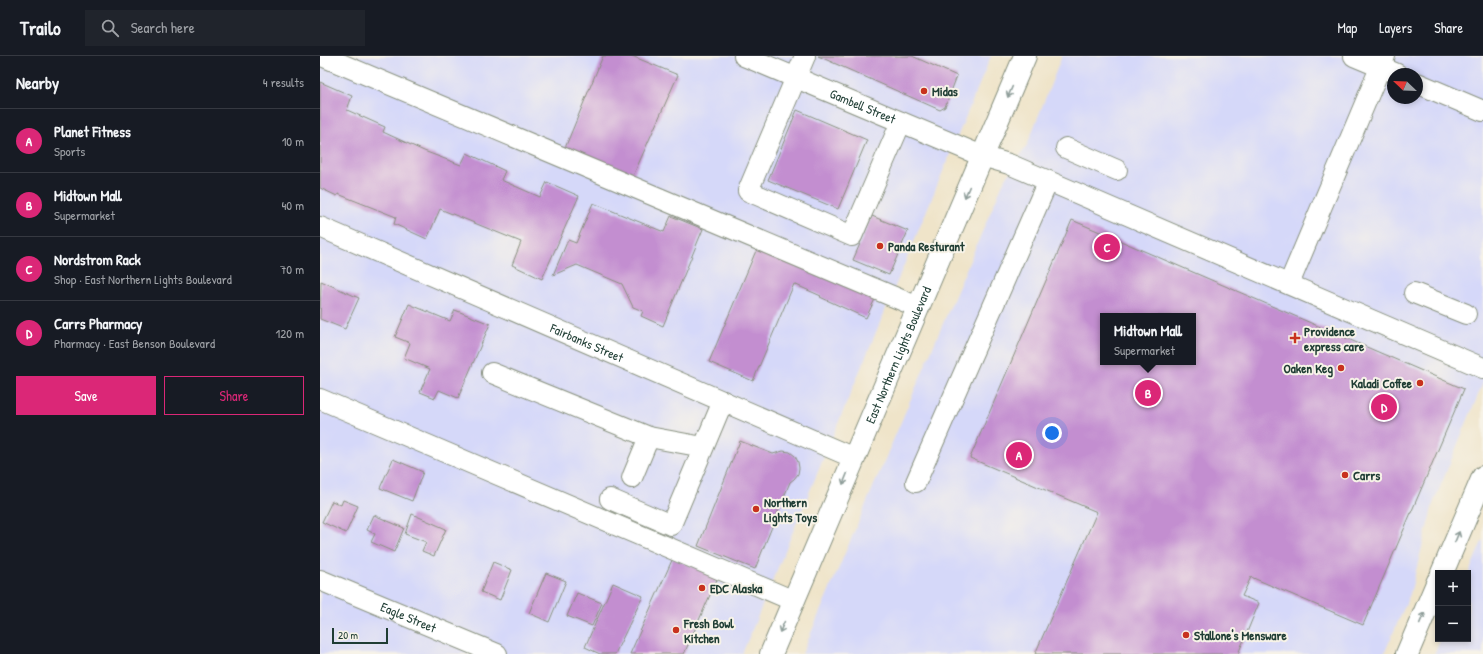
<!DOCTYPE html>
<html lang="en">
<head>
<meta charset="utf-8">
<style>
  body { margin:0; font-family:"Patrick Hand",sans-serif; background:#20242c; color:#f1f3f6 }
  .controls { position:absolute; right:12px; bottom:12px; display:grid; overflow:hidden; border-radius:0px; box-shadow:0 2px 6px #0003 }
  .controls button { width:36px; height:36px; display:grid; place-items:center; padding:0; border:0; border-bottom:1px solid #363941; background:#171b24; color:#f1f3f6; font:20px sans-serif }
  .compass { position:absolute; left:1067px; top:12px; width:36px; height:36px; border-radius:50%; background:#171b24; box-shadow:0 2px 6px #0003; rotate:293deg }
  .scale { position:absolute; left:12px; bottom:10px; width:56px; box-sizing:border-box; padding-left:4px; border:2px solid #1f3d34; border-top:0; font-size:11px; line-height:14px; white-space:nowrap; color:#1f3d34; -webkit-text-stroke:3px #f7f3e8; paint-order:stroke }
  .you { position:absolute; left:732px; top:377px; width:14px; height:14px; margin:-10px; border:3px solid #fff; border-radius:50%; background:#1a73e8; box-shadow:0 0 0 6px #1a73e833 }
  .badge { display:grid; place-items:center; width:26px; height:26px; border-radius:50%; background:#db2777; color:#fff; font-size:13px; font-weight:700 }
  .pin { position:absolute; translate:-50% -50%; border:2px solid #fff; box-shadow:0 1px 4px #0006 }
  .popup { position:absolute; left:780px; top:257px; width:96px; height:52px; box-sizing:border-box; display:grid; place-content:center; border-radius:0px; background:#171b24; filter:drop-shadow(0 1px 3px #0005); font-size:13px; white-space:nowrap; color:#9ea1a6 }
  .popup b { font-size:15px; color:#f1f3f6 }
  .popup::after { content:''; position:absolute; left:50%; top:100%; margin-left:-8px; border:8px solid transparent; border-top-color:#171b24 }
  .list { margin:0; padding:0; list-style:none }
  h2 { display:flex; justify-content:space-between; align-items:center; height:52px; margin:0; padding:0 16px; font-size:17px }
  h2 small { font-size:13px; font-weight:400; color:#9ea1a6 }
  .list li { display:grid; grid-template-columns:26px 1fr auto; gap:12px; align-items:center; box-sizing:border-box; height:64px; padding:0 16px; border-top:1px solid #363941 }
  .list b { display:block; font-size:15px; white-space:nowrap }
  .list p { margin:0; font-size:13px; white-space:nowrap; color:#9ea1a6 }
  .list em { font-size:13px; font-style:normal; color:#9ea1a6 }
  .actions { display:flex; gap:8px; padding:12px 16px }
  .actions a { flex:1; padding:9px 0; border:1px solid #db2777; border-radius:0px; text-align:center; font-size:14px; color:#db2777 }
  .actions .main { background:#db2777; color:#fff }
  .icon { flex:none; width:22px; height:22px; fill:none; stroke:currentColor; stroke-width:2; stroke-linecap:round; stroke-linejoin:round }
  .map { position:relative; flex:none; width:1163px; height:598px; overflow:hidden }
  header { display:flex; align-items:center; gap:24px; box-sizing:border-box; height:56px; padding:0 20px; background:#171b24; border-bottom:1px solid #363941 }
  header strong { font-size:19px }
  nav { display:flex; gap:22px; margin-inline-start:auto; font-size:14px }
  .search { width:280px; height:36px; background:#20242c; display:flex; align-items:center; gap:10px; box-sizing:border-box; padding:0 14px; border-radius:0px; color:#9ea1a6; font-size:15px }
  main { display:flex }
  aside { flex:1; background:#171b24 }
  .map>svg:first-child { display:block }
</style>
</head>
<body>
<header>
<strong>Trailo</strong>
<div class="search"><svg class="icon" aria-label="search" viewBox="0 0 24 24"><circle cx="10" cy="10" r="6"/><path d="M15 15l6 6"/></svg>Search here</div>
<nav><a>Map</a><a>Layers</a><a>Share</a></nav>
</header>
<main>
<aside>
<h2>Nearby<small>4 results</small></h2>
<ul class="list">
<li><span class="badge">A</span><div><b>Planet Fitness</b><p>Sports</p></div><em>10 m</em></li>
<li><span class="badge">B</span><div><b>Midtown Mall</b><p>Supermarket</p></div><em>40 m</em></li>
<li><span class="badge">C</span><div><b>Nordstrom Rack</b><p>Shop · East Northern Lights Boulevard</p></div><em>70 m</em></li>
<li><span class="badge">D</span><div><b>Carrs Pharmacy</b><p>Pharmacy · East Benson Boulevard</p></div><em>120 m</em></li>
</ul>
<div class="actions"><a class="main">Save</a><a>Share</a></div>
</aside>
<div class="map">
<svg width="1163" height="598" viewBox="0 0 1163 598">
  <rect width="100%" height="100%" fill="#f7f3e8"/>
  <filter id="ink" filterUnits="userSpaceOnUse"><feTurbulence type="fractalNoise" baseFrequency=".025" numOctaves="2"/><feDisplacementMap in="SourceGraphic" scale="8" xChannelSelector="R" yChannelSelector="G"/><feConvolveMatrix kernelMatrix="1 2 1 2 8 2 1 2 1" color-interpolation-filters="sRGB"/></filter>
  <filter id="wash" filterUnits="userSpaceOnUse"><feTurbulence type="fractalNoise" baseFrequency=".012" numOctaves="4" result="noise"/><feDisplacementMap in="SourceGraphic" scale="16" xChannelSelector="R" yChannelSelector="G"/><feGaussianBlur stdDeviation="0.9" result="paint"/><feColorMatrix in="noise" values="0 0 0 0 0 0 0 0 0 0 0 0 0 0 0 0 0 1.4 0 .05"/><feComposite in="paint" operator="in"/></filter>
  <g filter="url(#wash)">
    <rect width="100%" height="100%" fill="#efe4c9"/>
    <path fill="#d5d8f9" fill-rule="evenodd" d="M 0,0 L 671,0 L 422,598 L 0,598 Z
      M 742,0 L 1163,0 L 1163,327 L 1113,448 L 1090,538 L 1064,598 L 482,598 L 683,127 L 707,89 ZM 1073,18 L 1097,18 L 1097,42 L 1073,42 ZM 783,260 L 873,260 L 873,306 L 783,306 Z
      M 1163,483 L 1163,598 L 1114,598 L 1121,583 L 1148,583 L 1148,519 Z"/>
    <g id="blocks">
      <path fill="#c38ed0" fill-rule="evenodd" d="M 283,0 L 312,0 L 358,19 L 313,120 L 245,92 Z
        M 498,0 L 592,0 L 637,20 L 625,51 L 620,54 Z
        M 0,26 L 32,40 L 27,54 L 65,71 L 63,76 L 104,95 L 141,109 L 147,97 L 185,115 L 181,124 L 220,141 L 227,126 L 259,140 L 222,223 L 192,209 L 201,186 L 120,153 L 107,183 L 74,168 L 76,161 L 18,138 L 17,140 L 0,132 Z
        M 477,54 L 547,84 L 518,153 L 448,124 Z
        M 273,147 L 344,176 L 351,160 L 383,173 L 343,270 L 321,260 L 323,255 L 313,251 L 302,228 L 257,209 L 233,219 L 248,184 L 256,187 Z
        M 552,160 L 588,175 L 569,219 L 533,204 Z
        M 752,164 L 1144,333 L 1043,569 L 931,521 L 922,540 L 939,547 L 918,598 L 715,598 L 777,456 L 650,402 ZM 783,260 L 873,260 L 873,306 L 783,306 Z
        M 438,190 L 556,241 L 546,262 L 500,241 L 501,240 L 474,228 L 433,325 L 389,306 Z
        M 1,225 L 39,242 L 25,273 L 0,263 Z
        M 89,248 L 130,265 L 135,254 L 170,268 L 138,342 L 119,334 L 115,342 L 100,336 L 110,313 L 84,302 L 90,287 L 75,281 Z
        M 420,385 L 453,398 L 463,395 L 470,396 L 475,400 L 478,406 L 479,412 L 478,418 L 474,423 L 470,426 L 435,513 L 378,490 Z
        M 73,403 L 103,416 L 92,445 L 60,432 Z
        M 23,444 L 38,450 L 26,477 L 2,466 L 12,445 L 21,449 Z
        M 92,458 L 126,473 L 114,500 L 102,495 L 106,486 L 85,478 Z
        M 54,459 L 84,472 L 74,496 L 51,486 L 55,478 L 47,474 Z
        M 353,502 L 398,521 L 364,598 L 310,598 Z
        M 173,506 L 192,514 L 180,544 L 161,536 Z
        M 226,517 L 246,525 L 229,566 L 209,557 Z
        M 293,527 L 323,540 L 295,598 L 280,598 L 265,591 Z
        M 257,537 L 282,547 L 272,570 L 247,560 Z"/>
    </g>
  </g>
  <g filter="url(#ink)">
    <use href="#blocks" fill-opacity="0" stroke="#87907e" stroke-width="1"/>
    <g fill="none" stroke-linecap="round" stroke-linejoin="round">
      <g stroke="#87907e" stroke-width="22">
        <g id="minor">
          <path d="M 2,0 L 598,251"/>
          <path id="s1" d="M 424,0 L 662,100 L 689,108 L 1163,312"/>
          <path d="M 485,0 L 428,135 L 532,180 L 581,66"/>
          <path d="M 1034,0 L 1077,18"/>
          <path d="M 1097,27 L 1163,55"/>
          <path d="M 746,92 L 797,114"/>
          <path id="s2" d="M 0,171 L 534,402"/>
          <path d="M 969,228 L 1065,0"/>
          <path d="M 1094,237 L 1146,258"/>
          <path d="M 172,317 L 329,381 L 383,391"/>
          <path d="M 0,343 L 474,545"/>
          <path d="M 312,422 L 329,381"/>
          <path d="M 596,426 L 728,125"/>
          <path d="M 290,443 L 351,469 L 403,345"/>
          <path id="s3" d="M 0,524 L 177,598"/>
        </g>
      </g>
      <g stroke="#87907e" stroke-width="24">
        <g id="major">
          <path d="M 1122,517 L 1163,421"/>
          <path id="s4" d="M 451,598 L 705,0"/>
          <path d="M 1087,598 L 1118,525"/>
        </g>
      </g>
      <use href="#minor" stroke="#fff" stroke-width="20"/>
      <use href="#major" stroke="#fff" stroke-width="22"/>
    </g>
    <defs><path id="oneway-shaft" d="M-6 0H5M1.5-3L5.5 0L1.5 3" fill="none" stroke-width="1.6" stroke-linecap="round" stroke-linejoin="round"/></defs>
    <g stroke="#8f9e9a">
      <use href="#oneway-shaft" transform="translate(690 36) rotate(113)"/>
      <use href="#oneway-shaft" transform="translate(647 136) rotate(113)"/>
      <use href="#oneway-shaft" transform="translate(525 423) rotate(112)"/>
      <use href="#oneway-shaft" transform="translate(1137 481) rotate(-67)"/>
      <use href="#oneway-shaft" transform="translate(1102 562) rotate(-67)"/>
      <use href="#oneway-shaft" transform="translate(462 571) rotate(114)"/>
    </g>
  </g>
  <g fill="#c8321e" stroke="#f7f3e8" stroke-width="1.5">
    <circle cx="604" cy="35" r="4"/>
    <circle cx="560" cy="190" r="4"/>
    <path d="M973 276h4v4h4v4h-4v4h-4v-4h-4v-4h4z"/>
    <circle cx="1021" cy="312" r="4"/>
    <circle cx="1100" cy="327" r="4"/>
    <circle cx="1025" cy="419" r="4"/>
    <circle cx="436" cy="453" r="4"/>
    <circle cx="382" cy="532" r="4"/>
    <circle cx="356" cy="574" r="4"/>
    <circle cx="866" cy="579" r="4"/>
  </g>
  <g text-anchor="middle" stroke-width="4" stroke-linejoin="round" paint-order="stroke">
    <g font-size="13" font-weight="bold" fill="#1f3d34" stroke="#f7f3e8" text-anchor="start">
      <text x="612" y="40">Midas</text>
      <text x="568" y="195">Panda Resturant</text>
      <text x="984" y="280">Providence<tspan x="984" dy="15">express care</tspan></text>
      <text x="1013" y="317" text-anchor="end">Oaken Keg</text>
      <text x="1092" y="332" text-anchor="end">Kaladi Coffee</text>
      <text x="1033" y="424">Carrs</text>
      <text x="444" y="451">Northern<tspan x="444" dy="15">Lights Toys</tspan></text>
      <text x="390" y="537">EDC Alaska</text>
      <text x="364" y="572">Fresh Bowl<tspan x="364" dy="15">Kitchen</tspan></text>
      <text x="874" y="584">Stallone's Mensware</text>
    </g>
    <g font-size="13" fill="#1f3d34" stroke="#f7f3e8">
      <text dy="5" stroke="none"><textPath href="#s1" startOffset="129">Gambell Street</textPath></text>
      <text dy="5" stroke="none"><textPath href="#s2" startOffset="291">Fairbanks Street</textPath></text>
      <text dy="5" stroke="none"><textPath href="#s4" startOffset="325">East Northern Lights Boulevard</textPath></text>
      <text dy="5" stroke="none"><textPath href="#s3" startOffset="96">Eagle Street</textPath></text>
    </g>
  </g>
</svg>
<div class="controls">
<button>+</button>
<button>−</button>
</div>
<svg class="compass" viewBox="-18 -18 36 36"><path d="M0-13l5 13h-10z" fill="#e53935"/><path d="M0 13l5-13h-10z" fill="#9ea1a6"/></svg>
<div class="scale">20 m</div>
<div class="you"></div>
<div class="pin badge" style="left:699px;top:399px">A</div>
<div class="pin badge" style="left:828px;top:337px">B</div>
<div class="popup"><b>Midtown Mall</b>Supermarket</div>
<div class="pin badge" style="left:787px;top:191px">C</div>
<div class="pin badge" style="left:1064px;top:351px">D</div>
</div>
</main>
</body>
</html>
